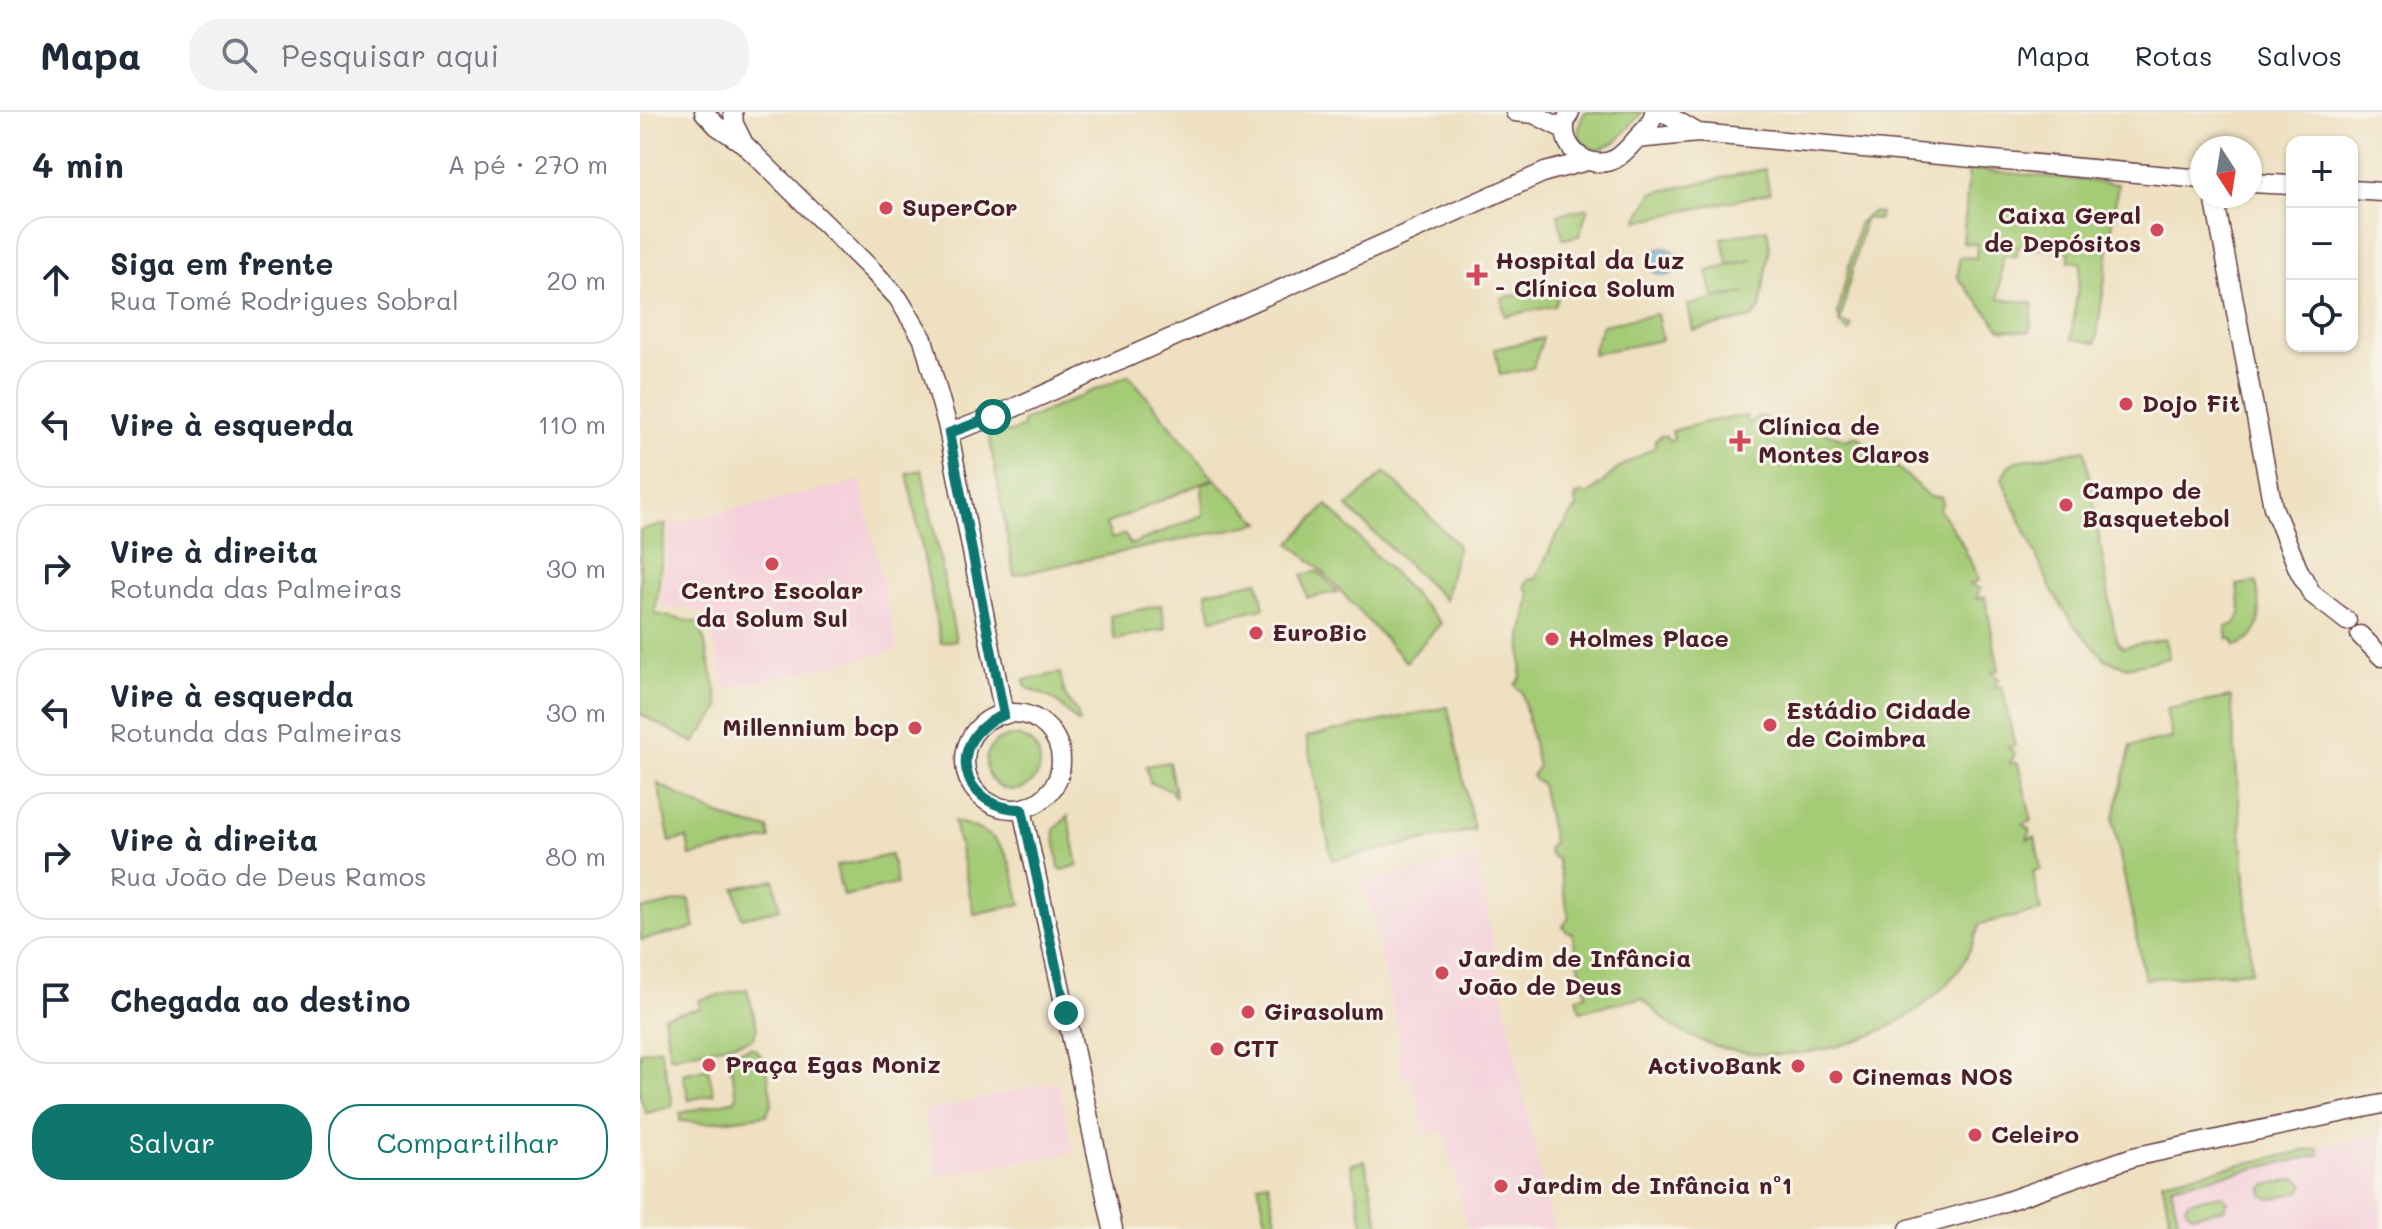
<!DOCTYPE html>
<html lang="pt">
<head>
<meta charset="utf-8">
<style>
  body { margin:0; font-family:Mali,sans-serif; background:#f2f2f3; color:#1f2937 }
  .controls { position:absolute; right:24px; top:24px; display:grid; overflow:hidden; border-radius:16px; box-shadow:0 2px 6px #0004 }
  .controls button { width:72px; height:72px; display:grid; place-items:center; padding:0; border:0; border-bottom:2px solid #e0e1e3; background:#fff; color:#1f2937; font:40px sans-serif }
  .compass { position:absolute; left:1550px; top:24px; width:72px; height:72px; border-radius:50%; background:#fff; box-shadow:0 2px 6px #0004; rotate:168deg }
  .stop { position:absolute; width:24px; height:24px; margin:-18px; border:6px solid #0f766e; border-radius:50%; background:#fff }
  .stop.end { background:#0f766e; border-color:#fff; box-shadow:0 2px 8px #0008 }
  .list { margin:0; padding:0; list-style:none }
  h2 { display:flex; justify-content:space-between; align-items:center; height:104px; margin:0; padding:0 32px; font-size:34px }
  h2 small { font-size:26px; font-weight:400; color:#747a83 }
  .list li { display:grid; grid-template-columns:52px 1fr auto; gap:24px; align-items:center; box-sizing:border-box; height:128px; margin:0 16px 16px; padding:0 16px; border:2px solid #e0e1e3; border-radius:32px }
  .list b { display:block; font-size:30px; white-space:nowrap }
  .list p { margin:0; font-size:26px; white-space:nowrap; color:#747a83 }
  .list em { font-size:26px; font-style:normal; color:#747a83 }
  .actions { display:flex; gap:16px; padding:24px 32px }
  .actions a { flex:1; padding:18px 0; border:2px solid #0f766e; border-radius:32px; text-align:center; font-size:28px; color:#0f766e }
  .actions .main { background:#0f766e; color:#fff }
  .icon { flex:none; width:44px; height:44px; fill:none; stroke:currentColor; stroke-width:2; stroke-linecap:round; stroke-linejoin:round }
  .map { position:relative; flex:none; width:1742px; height:1117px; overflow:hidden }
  header { display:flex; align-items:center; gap:48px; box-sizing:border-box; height:112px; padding:0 40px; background:#fff; border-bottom:2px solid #e0e1e3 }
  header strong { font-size:38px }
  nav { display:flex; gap:44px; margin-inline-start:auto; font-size:28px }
  .search { width:560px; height:72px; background:#f2f2f3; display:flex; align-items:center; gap:20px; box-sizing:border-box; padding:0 28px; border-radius:32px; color:#747a83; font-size:30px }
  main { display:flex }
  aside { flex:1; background:#fff }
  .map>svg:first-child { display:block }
</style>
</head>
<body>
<header>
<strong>Mapa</strong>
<div class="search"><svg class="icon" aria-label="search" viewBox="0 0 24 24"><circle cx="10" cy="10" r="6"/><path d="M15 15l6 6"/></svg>Pesquisar aqui</div>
<nav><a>Mapa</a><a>Rotas</a><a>Salvos</a></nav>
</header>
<main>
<aside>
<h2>4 min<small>A pé · 270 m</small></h2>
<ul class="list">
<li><svg class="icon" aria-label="ahead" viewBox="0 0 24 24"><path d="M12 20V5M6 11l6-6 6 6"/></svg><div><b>Siga em frente</b><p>Rua Tomé Rodrigues Sobral</p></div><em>20 m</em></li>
<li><svg class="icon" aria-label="left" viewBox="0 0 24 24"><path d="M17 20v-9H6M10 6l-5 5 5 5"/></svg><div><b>Vire à esquerda</b></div><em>110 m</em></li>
<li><svg class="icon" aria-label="right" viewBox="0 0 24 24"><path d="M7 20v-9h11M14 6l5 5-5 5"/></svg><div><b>Vire à direita</b><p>Rotunda das Palmeiras</p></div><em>30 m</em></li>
<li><svg class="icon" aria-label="left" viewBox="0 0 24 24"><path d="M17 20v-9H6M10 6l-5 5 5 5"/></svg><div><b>Vire à esquerda</b><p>Rotunda das Palmeiras</p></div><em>30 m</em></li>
<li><svg class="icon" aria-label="right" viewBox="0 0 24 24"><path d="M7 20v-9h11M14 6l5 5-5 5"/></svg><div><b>Vire à direita</b><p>Rua João de Deus Ramos</p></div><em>80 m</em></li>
<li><svg class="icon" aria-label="arrive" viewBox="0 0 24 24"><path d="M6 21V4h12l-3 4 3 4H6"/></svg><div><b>Chegada ao destino</b></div></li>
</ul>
<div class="actions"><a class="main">Salvar</a><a>Compartilhar</a></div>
</aside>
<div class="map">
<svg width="1742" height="1117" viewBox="0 0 1742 1117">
  <rect width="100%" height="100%" fill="#f7f3e8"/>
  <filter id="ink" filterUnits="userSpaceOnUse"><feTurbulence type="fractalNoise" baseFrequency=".0125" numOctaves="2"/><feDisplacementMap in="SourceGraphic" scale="16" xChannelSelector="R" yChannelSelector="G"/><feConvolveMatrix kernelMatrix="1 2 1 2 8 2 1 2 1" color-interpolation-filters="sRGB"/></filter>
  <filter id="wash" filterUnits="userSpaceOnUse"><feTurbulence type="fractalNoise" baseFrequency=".006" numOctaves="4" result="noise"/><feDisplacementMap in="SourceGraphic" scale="32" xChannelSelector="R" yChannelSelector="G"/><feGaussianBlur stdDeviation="1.8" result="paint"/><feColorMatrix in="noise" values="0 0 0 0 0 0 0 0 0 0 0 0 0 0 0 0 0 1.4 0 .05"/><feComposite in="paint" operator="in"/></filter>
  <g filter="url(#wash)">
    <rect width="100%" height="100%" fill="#eee0c0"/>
    <path fill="#f5cfdb" d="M 220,369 L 258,538 L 85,577 L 68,501 L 20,493 L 31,412 Z
      M 836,746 L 890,1014 L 913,1117 L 827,1117 L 804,1019 L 785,1023 L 772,966 L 764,967 L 756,933 L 760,931 L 729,789 L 726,789 L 722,771 Z
      M 418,969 L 434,1040 L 298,1064 L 284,1000 Z
      M 1742,1022 L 1742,1117 L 1531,1117 L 1521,1068 Z"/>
    <path fill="#a4cb76" stroke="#777550" stroke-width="2" d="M 945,0 L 1002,0 L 976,30 L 958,38 C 936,34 935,17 945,0 Z
      M 1125,57 L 1130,81 L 997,109 L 1012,81 Z
      M 1329,57 L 1478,72 L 1456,231 L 1431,227 L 1441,151 L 1429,149 L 1429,139 L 1378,134 L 1377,144 L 1363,144 L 1359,187 L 1393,191 L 1390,220 L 1361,217 L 1318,166 L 1319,145 L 1336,146 L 1337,132 L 1323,131 Z
      M 948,96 L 939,124 L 923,127 L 918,102 Z
      M 1232,100 L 1240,101 L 1238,108 L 1225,106 L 1200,210 L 1212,214 L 1210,220 L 1200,213 L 1198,201 L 1219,111 Z
      M 1127,117 L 1130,135 L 1120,197 L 1112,206 L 1053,218 L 1048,193 L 1106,181 L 1073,185 L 1067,159 L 1113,148 L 1088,152 L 1082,126 Z
      M 921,174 L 915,194 L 865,204 L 861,186 Z
      M 1017,202 L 1022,228 L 952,242 L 962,213 Z
      M 903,226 L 893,256 L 860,263 L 855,237 Z
      M 489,263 L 574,366 L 466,412 L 472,427 L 485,422 L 490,433 L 563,403 L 562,373 L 575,367 L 621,411 L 374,463 L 349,324 L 364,317 L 368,321 L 383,315 L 383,309 Z
      M 1106,304 L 1108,312 L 1119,304 L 1125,306 L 1127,312 L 1169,316 L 1208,328 L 1213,324 L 1219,325 L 1223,329 L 1223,335 L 1257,355 L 1290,385 L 1301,385 L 1303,391 L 1299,397 L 1321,429 L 1339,468 L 1331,472 L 1340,477 L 1336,487 L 1345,485 L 1359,558 L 1352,560 L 1359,567 L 1355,575 L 1362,575 L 1375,634 L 1368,635 L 1375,642 L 1370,651 L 1378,651 L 1392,709 L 1383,712 L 1391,718 L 1387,727 L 1395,725 L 1401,757 L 1393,760 L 1401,799 L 1340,812 C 1335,825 1331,838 1323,851 C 1266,937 1121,971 1034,915 C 1022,907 1012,896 1002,886 L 940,899 L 937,885 L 946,883 L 932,821 L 926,819 L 923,814 L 929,806 L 917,746 L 912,745 L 908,740 L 909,735 L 913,731 L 901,671 L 896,669 L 892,664 L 898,655 L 882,580 L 875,573 L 881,565 L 882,525 L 890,482 L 886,477 L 885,472 L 889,467 L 896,467 L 915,426 L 937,395 L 935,389 L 936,384 L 942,381 L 948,383 L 980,355 L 1015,335 L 1015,329 L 1020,324 L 1026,324 L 1030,329 L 1034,327 L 1032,319 L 1069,309 Z
      M 1445,338 L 1476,528 L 1483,535 L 1525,527 L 1529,546 L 1487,555 L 1466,548 L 1435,514 L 1412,479 L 1362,367 L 1368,354 L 1376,349 Z
      M 282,358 L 316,528 L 301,531 L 267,361 Z
      M 745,360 L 818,433 L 805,488 L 707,395 Z
      M 687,393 L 801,511 L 766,550 L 680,457 L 650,431 Z
      M 26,412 L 15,502 L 60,511 L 80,596 L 54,631 L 0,602 L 0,418 Z
      M 678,459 L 697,480 L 667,486 L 662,463 Z
      M 618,469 L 624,496 L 572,507 L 566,480 Z
      M 1616,470 C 1621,495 1626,526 1595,534 L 1593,527 L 1588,527 L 1586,515 L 1595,512 L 1601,500 L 1597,473 Z
      M 521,493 L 526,517 L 475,528 L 470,504 Z
      M 420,561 C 422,569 423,580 427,587 C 434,598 436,595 440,610 L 438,611 L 415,588 L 386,575 L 384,568 Z
      M 1591,585 L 1612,859 L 1505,867 L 1473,709 L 1491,634 L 1532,626 L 1526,597 Z
      M 808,595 L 834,718 L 692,748 L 666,625 Z
      M346 651a27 27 0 1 1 54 0a27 27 0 1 1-54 0Z
      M 529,650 L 536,686 L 529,677 L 510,671 L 506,654 Z
      M 18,672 C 54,690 87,712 128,716 L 130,727 L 50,744 L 47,726 L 30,730 Z
      M 428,704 L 438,753 L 423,758 L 419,756 L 414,718 Z
      M 314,709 C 368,723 368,742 381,792 L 334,802 Z
      M 251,743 L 257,772 L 203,784 L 196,754 Z
      M 134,768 L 140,797 L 102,806 L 95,776 Z
      M 49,787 L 55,816 L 1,828 L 0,798 Z
      M 107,877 L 117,915 L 114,925 L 109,928 L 30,945 L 24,904 L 60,896 L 59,888 Z
      M 111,935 C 128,942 129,974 132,991 L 126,1003 L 66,1011 L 40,1009 L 40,1001 L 95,988 L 97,985 L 88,941 Z
      M 20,936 L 33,992 L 30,995 L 6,1001 L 0,985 L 0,940 Z
      M 68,956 L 74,982 L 49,988 L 43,962 Z
      M 1678,1036 L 1679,1043 L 1531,1074 L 1540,1117 L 1532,1117 L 1522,1069 Z
      M 725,1049 L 740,1117 L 724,1117 L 711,1052 Z
      M 1657,1066 L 1664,1072 L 1660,1080 L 1629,1087 L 1624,1084 L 1622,1078 L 1626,1073 Z
      M 628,1070 L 638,1117 L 628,1117 L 618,1072 Z
      M 1581,1083 L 1588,1089 L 1584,1097 L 1553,1103 L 1548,1100 L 1546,1094 L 1550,1089 Z"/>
    <path fill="#63b0dc" stroke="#566884" stroke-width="2" d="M1010 150a14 14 0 1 1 28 0a14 14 0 1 1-28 0Z"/>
  </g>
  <g filter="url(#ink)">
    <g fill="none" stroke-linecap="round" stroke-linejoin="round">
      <g stroke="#633c41" stroke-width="21">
        <path id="secondary" d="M 64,0 L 77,14 L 104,32 L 232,158 L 258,186 L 283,227 L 307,312 L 364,603
          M 93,0 L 94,12 L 104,32
          M 875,0 L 894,2 L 925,18
          M 930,0 C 912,28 945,62 975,47 C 984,42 991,33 998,25 C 1006,17 1012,12 1014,0
          M 1022,0 L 1058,21 L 1562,67
          M 996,27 L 1058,21
          M 1610,71 L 1652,73
          M 1712,78 L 1742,80
          M 1574,84 L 1633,395 L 1658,457 L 1672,482 L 1707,509
          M 309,321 L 353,305 L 905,60 L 947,49
          M 1720,523 L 1742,545
          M325 649a48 48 0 1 1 96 0a48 48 0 1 1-96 0Z
          M 382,697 L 473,1117
          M 1269,1117 L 1356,1093 L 1493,1045 L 1742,992"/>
      </g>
      <use href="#secondary" stroke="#fff" stroke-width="18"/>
    </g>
  </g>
  <g fill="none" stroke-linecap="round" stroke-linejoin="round" filter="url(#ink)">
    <path stroke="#0f766e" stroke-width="10" d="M 353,305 L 309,321 L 364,603 C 304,625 318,697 382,697 L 426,901"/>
  </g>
  <g fill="#d1495b" stroke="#f7f3e8" stroke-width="3">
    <circle cx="246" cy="96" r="8"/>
    <circle cx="1517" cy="118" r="8"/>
    <path d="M833 151h8v8h8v8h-8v8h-8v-8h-8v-8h8z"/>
    <circle cx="1486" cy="292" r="8"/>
    <path d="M1096 317h8v8h8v8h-8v8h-8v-8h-8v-8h8z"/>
    <circle cx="1426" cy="393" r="8"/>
    <circle cx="132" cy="452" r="8"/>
    <circle cx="616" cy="521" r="8"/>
    <circle cx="912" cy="527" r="8"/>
    <circle cx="1130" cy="613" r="8"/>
    <circle cx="275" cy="616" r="8"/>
    <circle cx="802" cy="861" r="8"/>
    <circle cx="608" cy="900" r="8"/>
    <circle cx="577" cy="937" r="8"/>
    <circle cx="69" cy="953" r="8"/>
    <circle cx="1158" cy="954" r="8"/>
    <circle cx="1196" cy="965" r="8"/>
    <circle cx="1335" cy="1023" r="8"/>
    <circle cx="861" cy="1074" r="8"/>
  </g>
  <g text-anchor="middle" stroke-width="6" stroke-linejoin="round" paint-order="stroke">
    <g font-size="24" font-weight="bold" fill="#4a1f2b" stroke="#f7f3e8" text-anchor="start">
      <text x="262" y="104">SuperCor</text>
      <text x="1501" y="112" text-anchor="end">Caixa Geral<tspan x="1501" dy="28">de Depósitos</tspan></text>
      <text x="855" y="157">Hospital da Luz<tspan x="855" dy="28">- Clínica Solum</tspan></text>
      <text x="1502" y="300">Dojo Fit</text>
      <text x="1118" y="323">Clínica de<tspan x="1118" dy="28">Montes Claros</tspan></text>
      <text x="1442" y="387">Campo de<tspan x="1442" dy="28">Basquetebol</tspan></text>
      <text x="132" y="487" text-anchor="middle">Centro Escolar<tspan x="132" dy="28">da Solum Sul</tspan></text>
      <text x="632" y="529">EuroBic</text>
      <text x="928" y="535">Holmes Place</text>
      <text x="1146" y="607">Estádio Cidade<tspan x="1146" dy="28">de Coimbra</tspan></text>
      <text x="259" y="624" text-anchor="end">Millennium bcp</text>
      <text x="818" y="855">Jardim de Infância<tspan x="818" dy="28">João de Deus</tspan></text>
      <text x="624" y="908">Girasolum</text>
      <text x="593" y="945">CTT</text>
      <text x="85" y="961">Praça Egas Moniz</text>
      <text x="1142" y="962" text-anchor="end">ActivoBank</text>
      <text x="1212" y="973">Cinemas NOS</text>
      <text x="1351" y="1031">Celeiro</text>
      <text x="877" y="1082">Jardim de Infância nº1</text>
    </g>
  </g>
</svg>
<div class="controls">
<button>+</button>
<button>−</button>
<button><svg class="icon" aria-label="locate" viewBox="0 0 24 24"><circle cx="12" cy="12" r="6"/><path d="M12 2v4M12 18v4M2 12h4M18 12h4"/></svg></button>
</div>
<svg class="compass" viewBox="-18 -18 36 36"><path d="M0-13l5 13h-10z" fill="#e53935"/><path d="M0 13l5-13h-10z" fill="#747a83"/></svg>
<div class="stop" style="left:353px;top:305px"></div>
<div class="stop end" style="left:426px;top:901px"></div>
</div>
</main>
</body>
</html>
